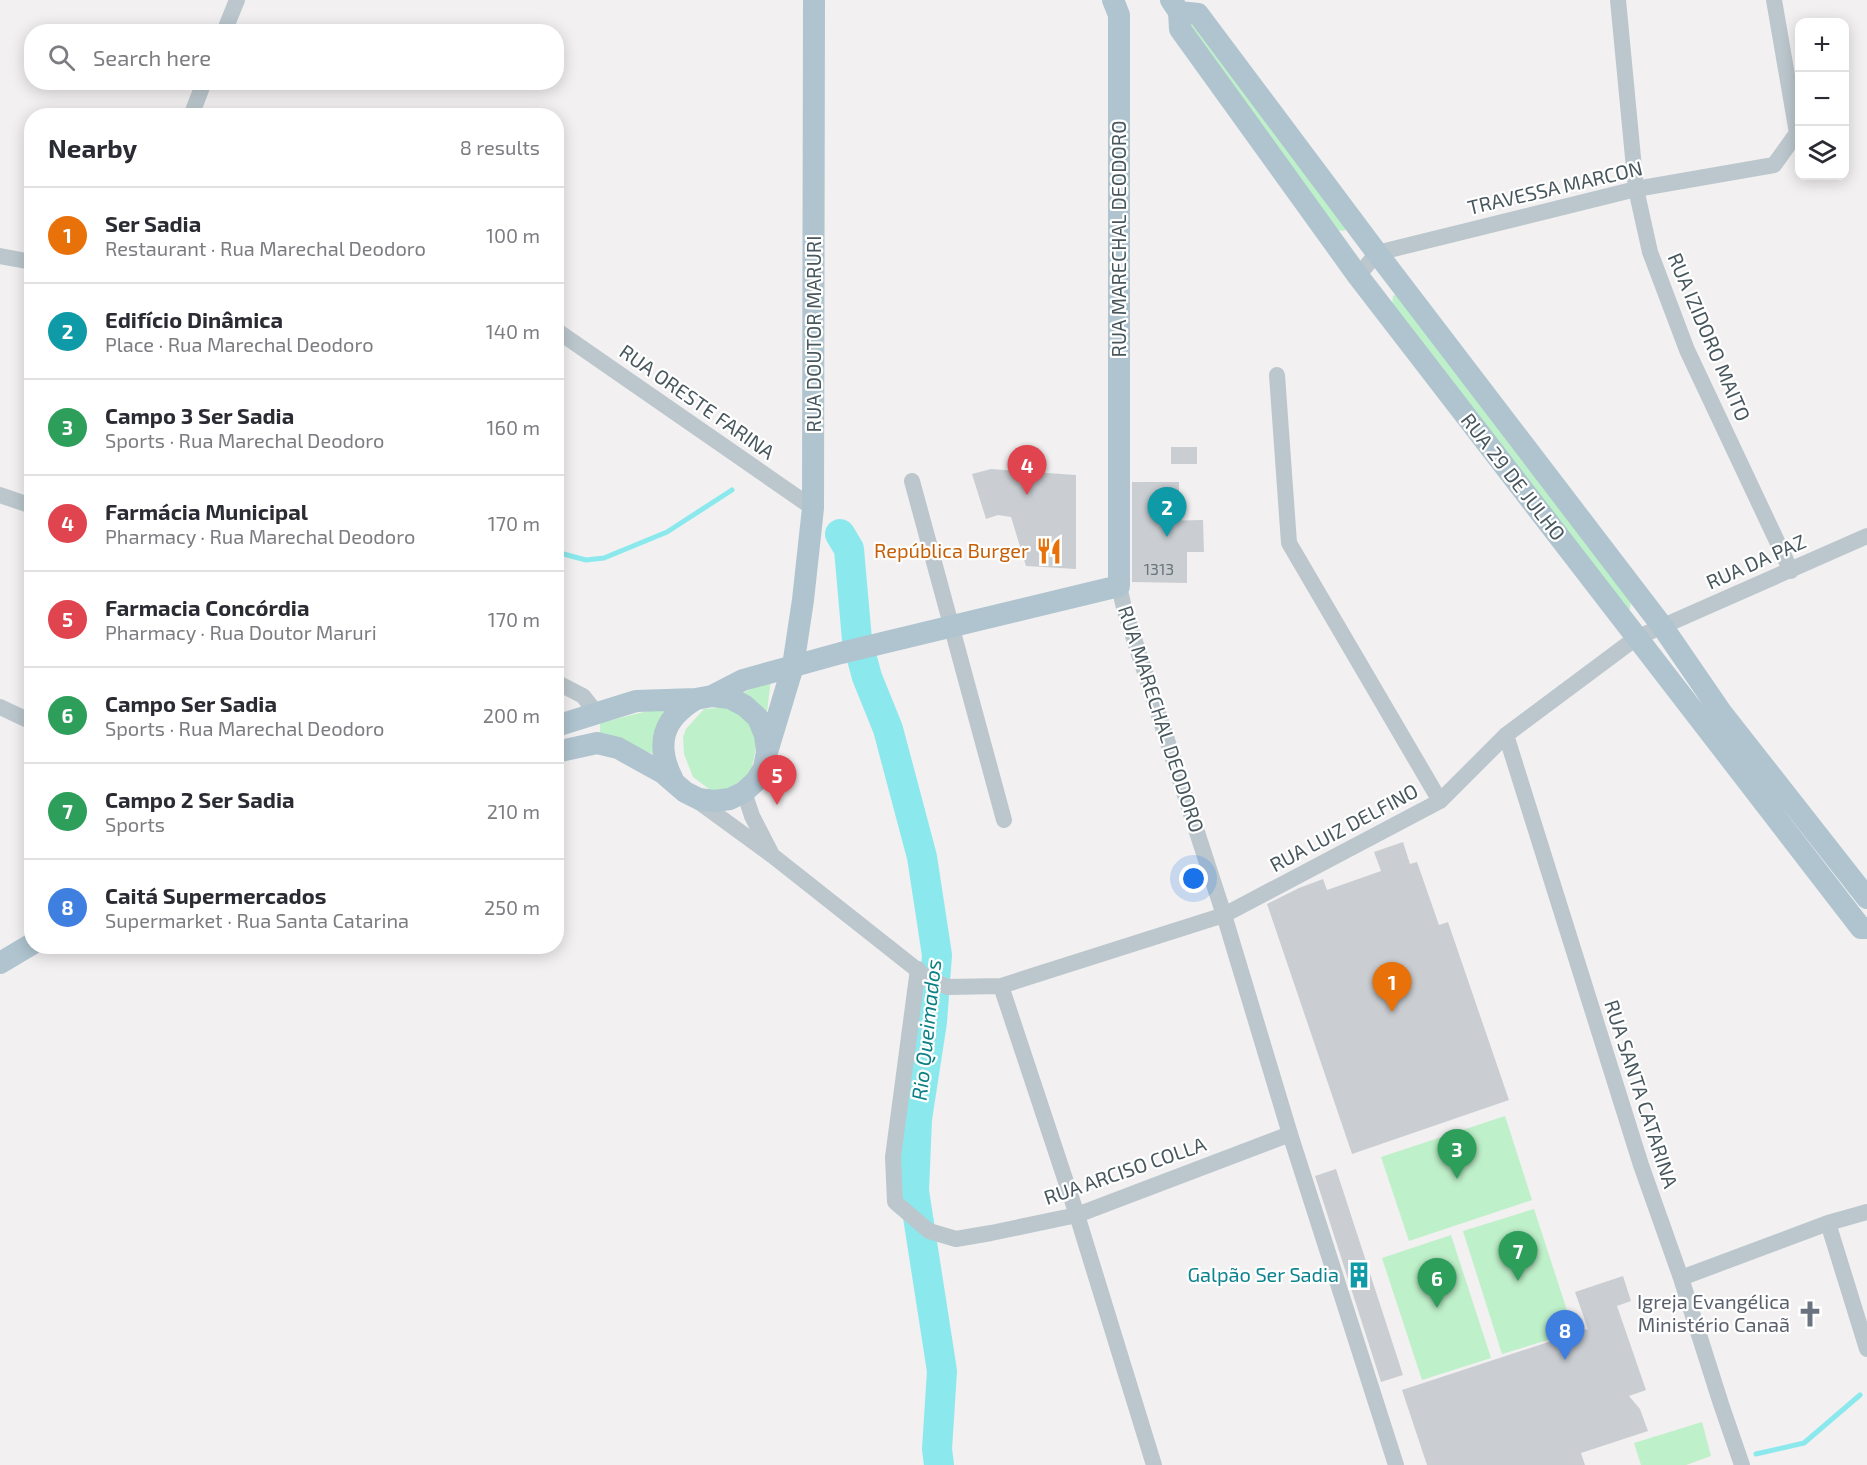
<!DOCTYPE html>
<html lang="en">
<head>
<meta charset="utf-8">
<style>
  body { margin:0; font-family:"Exo 2",sans-serif; background:#f2f2f3; color:#2b2b33 }
  .controls { position:absolute; right:18px; top:18px; display:grid; overflow:hidden; border-radius:12px; box-shadow:0 3px 15px #0003 }
  .controls button { width:54px; height:54px; display:grid; place-items:center; padding:0; border:0; border-bottom:2px solid #e1e1e2; background:#fff; color:#2b2b33; font:30px sans-serif }
  .you { position:absolute; left:1194px; top:879px; width:21px; height:21px; margin:-15px; border:4px solid #fff; border-radius:50%; background:#1a73e8; box-shadow:0 0 0 9px #1a73e833 }
  .badge { display:grid; place-items:center; width:39px; height:39px; border-radius:50%; background:#b45309; color:#fff; font-size:20px; font-weight:700 }
  .pin { position:absolute; translate:-50% -50px; filter:drop-shadow(0 2px 3px #0008) }
  .pin::after { content:''; position:absolute; top:32px; width:21px; height:18px; background:inherit; clip-path:polygon(0 0,100% 0,50% 100%) }
  .list { margin:0; padding:0; list-style:none }
  h2 { display:flex; justify-content:space-between; align-items:center; height:78px; margin:0; padding:0 24px; font-size:26px }
  h2 small { font-size:20px; font-weight:400; color:#7c7c81 }
  .list li { display:grid; grid-template-columns:39px 1fr auto; gap:18px; align-items:center; box-sizing:border-box; height:96px; padding:0 24px; border-top:2px solid #e1e1e2 }
  .list b { display:block; font-size:22px; white-space:nowrap }
  .list p { margin:0; font-size:20px; white-space:nowrap; color:#7c7c81 }
  .list em { font-size:20px; font-style:normal; color:#7c7c81 }
  .icon { flex:none; width:33px; height:33px; fill:none; stroke:currentColor; stroke-width:2; stroke-linecap:round; stroke-linejoin:round }
  .map { position:relative; flex:none; width:1867px; height:1465px; overflow:hidden }
  .search { position:absolute; background:#fff; box-shadow:0 3px 15px #0003; left:24px; top:24px; width:540px; height:66px; display:flex; align-items:center; gap:15px; box-sizing:border-box; padding:0 21px; border-radius:24px; color:#7c7c81; font-size:22px }
  .panel { position:absolute; background:#fff; box-shadow:0 3px 15px #0003; left:24px; top:108px; width:540px; height:846px; border-radius:24px }
  .map>svg:first-child { display:block }
</style>
</head>
<body>
<div class="map">
<svg width="1867" height="1465" viewBox="0 0 1867 1465">
  <rect width="100%" height="100%" fill="#f2f0f0"/>
  <path fill="#bef0c9" d="M 1188,24 L 1199,25 L 1345,222 L 1345,231 L 1334,230 Z
    M 1393,295 L 1404,297 L 1631,599 L 1630,609 L 1620,608 L 1392,307 Z
    M 771,679 L 766,720 C 760,704 758,698 739,695 Z
    M 730,707 C 737,712 749,720 752,727 C 759,743 754,761 749,776 L 717,795 L 693,777 L 684,754 L 683,737 L 686,729 L 704,709 Z
    M 660,708 L 666,712 L 653,754 L 600,733 L 600,723 Z
    M 1505,1116 L 1532,1200 L 1409,1241 L 1381,1157 Z
    M 1534,1209 L 1574,1332 L 1502,1354 L 1463,1231 Z
    M 1451,1235 L 1491,1358 L 1422,1380 L 1382,1258 Z
    M 1702,1422 L 1711,1456 L 1686,1465 L 1641,1465 L 1634,1443 Z"/>
  <g fill="none" stroke-linecap="round" stroke-linejoin="round">
    <path stroke="#8be9ed" stroke-width="5" d="M 556,552 L 586,560 L 604,558 L 667,532 L 732,490
      M 1756,1454 L 1804,1443 L 1860,1395"/>
    <path stroke="#8be9ed" stroke-width="30" d="M 840,534 L 849,549 L 857,640 L 867,677 L 888,729 L 922,857 L 937,955 L 932,1022 L 917,1119 L 914,1191 L 942,1371 L 937,1449 L 939,1465"/>
  </g>
  <path fill="#caced2" d="M 1171,447 L 1197,447 L 1197,464 L 1171,464 Z
    M 991,469 L 1076,475 L 1076,569 L 1026,566 L 1011,517 L 998,515 L 986,519 L 972,474 Z
    M 1132,482 L 1179,482 L 1179,495 L 1159,495 L 1159,521 L 1203,520 L 1204,552 L 1187,552 L 1187,583 L 1132,582 Z
    M 1403,842 L 1410,864 L 1417,862 L 1439,925 L 1448,922 L 1509,1100 L 1352,1154 L 1267,904 L 1299,888 L 1323,879 L 1327,890 L 1381,871 L 1374,852 Z
    M 1336,1169 L 1403,1375 L 1381,1382 L 1315,1176 Z
    M 1623,1276 L 1631,1301 L 1617,1306 L 1646,1390 L 1629,1396 L 1640,1409 L 1648,1431 L 1581,1453 L 1585,1465 L 1427,1465 L 1402,1390 L 1588,1329 L 1575,1292 Z"/>
  <g fill="none" stroke-linecap="round" stroke-linejoin="round">
    <path stroke="#bbc7cd" stroke-width="16" d="M 1618,0 L 1636,189 L 1650,252 L 1687,350 L 1791,571
      M 224,32 L 237,0
      M 191,116 L 204,82
      M 0,256 L 32,262
      M 1358,276 L 1377,253 L 1636,189 L 1774,165 L 1797,133 L 1774,0
      M 556,330 L 813,508
      M 1277,375 L 1289,543 L 1440,801
      M 912,481 L 1004,820
      M 0,495 L 32,506
      M 1119,586 L 1124,608 L 1224,915 L 1290,1134 L 1396,1465
      M 556,682 L 583,696 L 598,715
      M 0,707 L 32,722
      M 1506,735 L 1641,1165 L 1681,1278 L 1721,1404 L 1742,1465
      M 744,792 L 752,816 L 771,853
      M 695,799 L 773,856 L 930,980 L 948,987 L 1001,986 L 1224,915 L 1440,801 L 1506,735 L 1636,638 L 1867,536
      M 918,969 L 893,1157 L 895,1202 L 929,1231 L 956,1239 L 991,1233 L 1077,1215 L 1290,1134
      M 1001,986 L 1077,1215 L 1154,1465
      M 1828,1223 L 1867,1349
      M 1681,1278 L 1828,1223 L 1867,1212"/>
    <path stroke="#afc4cf" stroke-width="22" d="M 1171,0 L 1179,12 L 1180,29 L 1358,276 L 1861,928 L 1867,928
      M 1179,12 L 1198,14 L 1377,253 L 1662,626 L 1721,712 L 1867,898
      M 712,696 L 743,680 L 841,653 L 1119,586 L 1119,15 L 1113,0
      M 556,726 L 636,701 L 696,699 L 712,696 L 730,698 L 745,706 L 758,718 L 765,735 L 767,752 L 764,768 L 756,781 L 744,792 L 730,799 L 714,801 L 699,799 L 685,792 L 663,773 L 618,748 L 597,743 L 556,752
      M 767,752 L 793,666 L 803,600 L 813,508 L 814,0
      M 673,780 C 655,745 662,719 696,699
      M 0,963 L 32,944"/>
  </g>
  <defs>
    <g id="restaurant-bare" transform="scale(2.07)"><path d="M-5-6h1v4h1v-4h1v4h1v-4h1v5L-1.5 .5V6h-2V.5L-5-1ZM5-6V6H3V1.5H1.5Q1.5-4 5-6Z" fill="#e8710a" stroke="#fff" stroke-width="2.5" paint-order="stroke"/></g>
    <g id="building-bare" transform="scale(2.07)"><path d="M-4-6H4V6H1V3H-1V6H-4ZM-2.5-4.3h1.7v1.8h-1.7ZM.8-4.3h1.7v1.8H.8ZM-2.5-1h1.7V.8h-1.7ZM.8-1h1.7V.8H.8Z" fill="#0f9aa8" stroke="#fff" stroke-width="2.5" paint-order="stroke"/></g>
    <g id="church-bare" transform="scale(2.07)"><path d="M-1.2-6h2.4v3.5h3.3v2.4h-3.3V6h-2.4V-.1h-3.3v-2.4h3.3Z" fill="#6b7280" stroke="#fff" stroke-width="2.5" paint-order="stroke"/></g>
  </defs>
  <g fill-rule="evenodd">
    <use href="#restaurant-bare" x="1049" y="551"/>
    <use href="#building-bare" x="1359" y="1275"/>
    <use href="#church-bare" x="1810" y="1314"/>
  </g>
  <g text-anchor="middle" stroke-width="4.5" stroke-linejoin="round" paint-order="stroke">
    <g font-size="16" fill="#68757a">
      <text x="1159" y="575">1313</text>
    </g>
    <g font-size="20" fill="#47575d" stroke="#fff">
      <text transform="translate(1555 188) rotate(-13)" y="7">TRAVESSA MARCON</text>
      <text transform="translate(1119 239) rotate(-90)" y="7">RUA MARECHAL DEODORO</text>
      <text transform="translate(814 334) rotate(-90)" y="7">RUA DOUTOR MARURI</text>
      <text transform="translate(1709 337) rotate(67)" y="7">RUA IZIDORO MAITO</text>
      <text transform="translate(697 402) rotate(35)" y="7">RUA ORESTE FARINA</text>
      <text transform="translate(1513 477) rotate(52)" y="7">RUA 29 DE JULHO</text>
      <text transform="translate(1756 562) rotate(-24)" y="7">RUA DA PAZ</text>
      <text transform="translate(1161 719) rotate(72)" y="7">RUA MARECHAL DEODORO</text>
      <text transform="translate(1344 828) rotate(-28)" y="7">RUA LUIZ DELFINO</text>
      <text transform="translate(1641 1094) rotate(72)" y="7">RUA SANTA CATARINA</text>
      <text transform="translate(1125 1171) rotate(-19)" y="7">RUA ARCISO COLLA</text>
    </g>
    <g font-size="20" fill="#c56008" stroke="#fff" text-anchor="end">
      <text x="1029" y="558">República Burger</text>
    </g>
    <g font-size="20" fill="#0d838f" stroke="#fff" text-anchor="end">
      <text x="1339" y="1282">Galpão Ser Sadia</text>
    </g>
    <g font-size="20" fill="#5b616d" stroke="#fff" text-anchor="end">
      <text x="1790" y="1309">Igreja Evangélica<tspan x="1790" dy="23">Ministério Canaã</tspan></text>
    </g>
    <g font-size="21" font-style="italic" fill="#0c8186" stroke="#fff">
      <text transform="translate(927 1030) rotate(-84)" y="7">Rio Queimados</text>
    </g>
  </g>
</svg>
<div class="controls">
<button>+</button>
<button>−</button>
<button><svg class="icon" aria-label="layers" viewBox="0 0 24 24"><path d="M12 4l9 5-9 5-9-5zM3 14l9 5 9-5"/></svg></button>
</div>
<div class="you"></div>
<div class="pin badge" style="left:1392px;top:1012px;background:#e8710a">1</div>
<div class="pin badge" style="left:1167px;top:537px;background:#0f9aa8">2</div>
<div class="pin badge" style="left:1457px;top:1179px;background:#2e9e5b">3</div>
<div class="pin badge" style="left:1027px;top:495px;background:#e0444e">4</div>
<div class="pin badge" style="left:777px;top:805px;background:#e0444e">5</div>
<div class="pin badge" style="left:1437px;top:1308px;background:#2e9e5b">6</div>
<div class="pin badge" style="left:1518px;top:1281px;background:#2e9e5b">7</div>
<div class="pin badge" style="left:1565px;top:1360px;background:#3f7fe0">8</div>
<div class="search"><svg class="icon" aria-label="search" viewBox="0 0 24 24"><circle cx="10" cy="10" r="6"/><path d="M15 15l6 6"/></svg>Search here</div>
<section class="panel">
<h2>Nearby<small>8 results</small></h2>
<ul class="list">
<li><span class="badge" style="background:#e8710a">1</span><div><b>Ser Sadia</b><p>Restaurant · Rua Marechal Deodoro</p></div><em>100 m</em></li>
<li><span class="badge" style="background:#0f9aa8">2</span><div><b>Edifício Dinâmica</b><p>Place · Rua Marechal Deodoro</p></div><em>140 m</em></li>
<li><span class="badge" style="background:#2e9e5b">3</span><div><b>Campo 3 Ser Sadia</b><p>Sports · Rua Marechal Deodoro</p></div><em>160 m</em></li>
<li><span class="badge" style="background:#e0444e">4</span><div><b>Farmácia Municipal</b><p>Pharmacy · Rua Marechal Deodoro</p></div><em>170 m</em></li>
<li><span class="badge" style="background:#e0444e">5</span><div><b>Farmacia Concórdia</b><p>Pharmacy · Rua Doutor Maruri</p></div><em>170 m</em></li>
<li><span class="badge" style="background:#2e9e5b">6</span><div><b>Campo Ser Sadia</b><p>Sports · Rua Marechal Deodoro</p></div><em>200 m</em></li>
<li><span class="badge" style="background:#2e9e5b">7</span><div><b>Campo 2 Ser Sadia</b><p>Sports</p></div><em>210 m</em></li>
<li><span class="badge" style="background:#3f7fe0">8</span><div><b>Caitá Supermercados</b><p>Supermarket · Rua Santa Catarina</p></div><em>250 m</em></li>
</ul>
</section>
</div>
</body>
</html>
